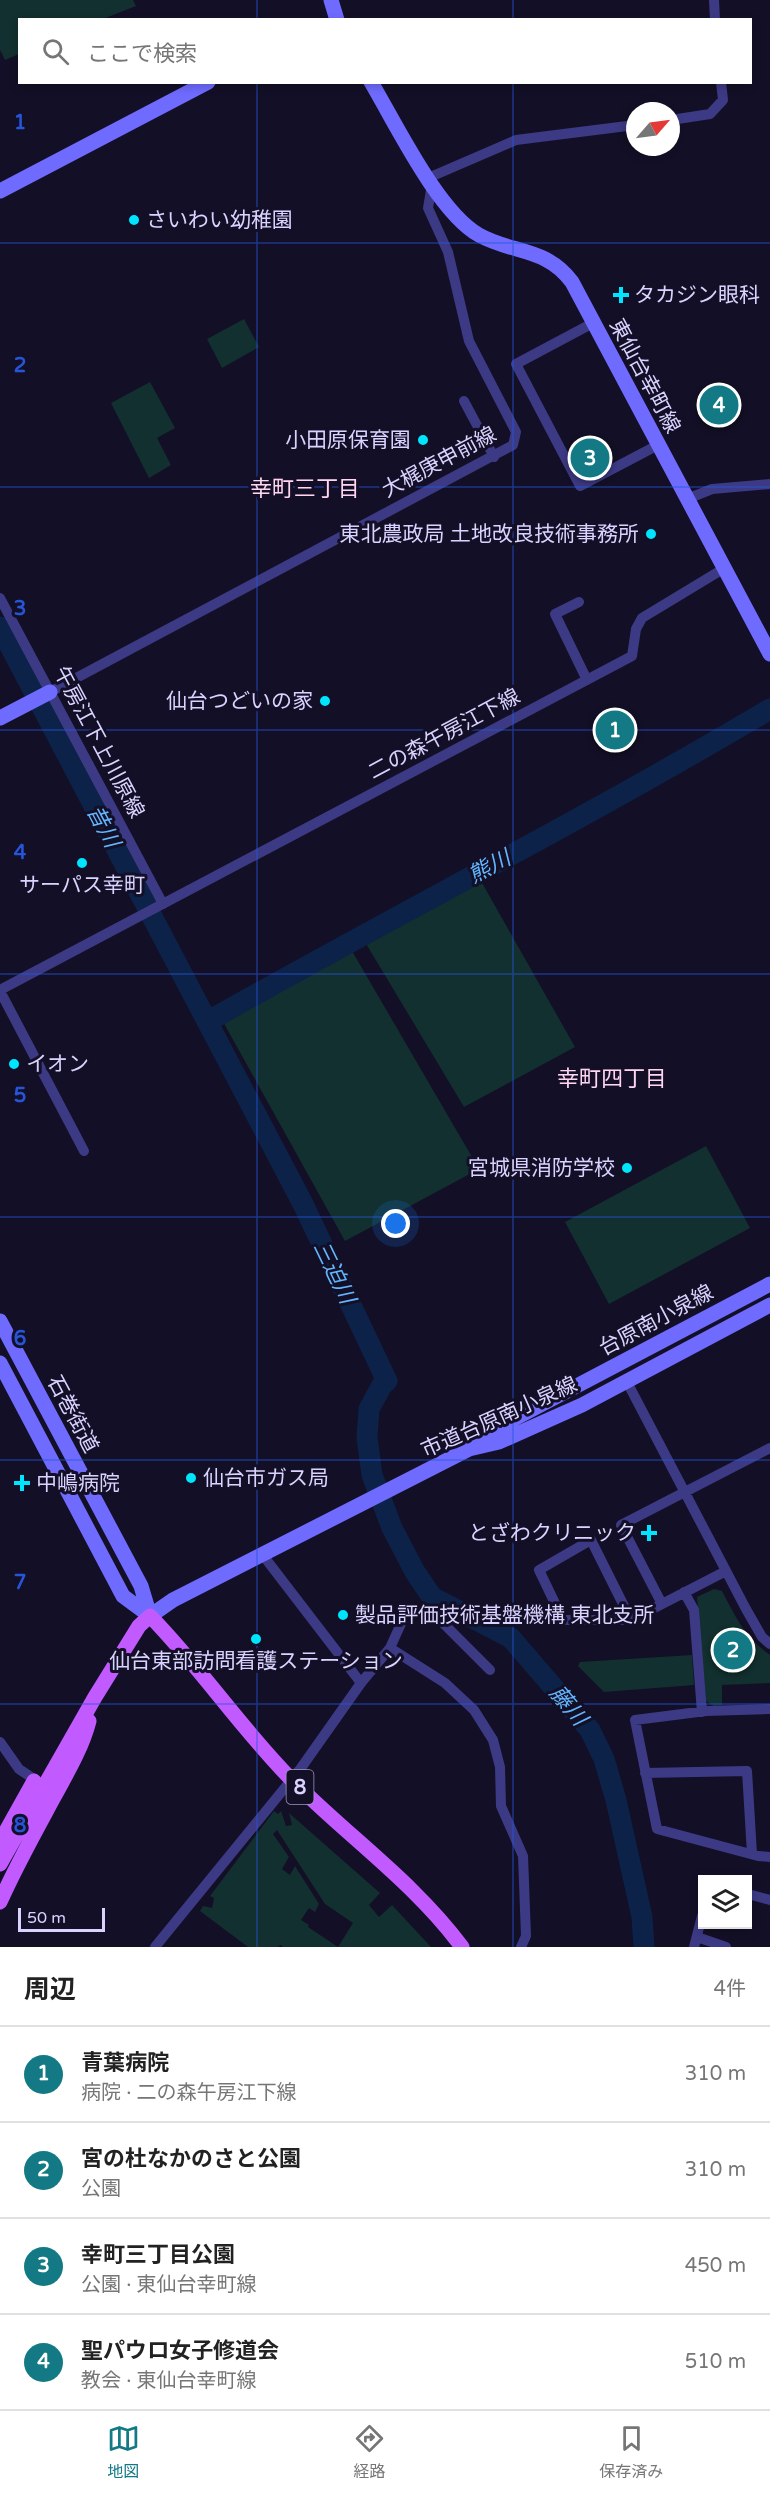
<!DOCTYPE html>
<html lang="ja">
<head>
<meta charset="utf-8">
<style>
  body { margin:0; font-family:"Varela Round","Noto Sans JP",sans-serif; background:#f6f6f6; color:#222 }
  .controls { position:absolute; right:18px; bottom:18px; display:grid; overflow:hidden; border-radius:0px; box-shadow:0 3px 9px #0003 }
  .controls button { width:54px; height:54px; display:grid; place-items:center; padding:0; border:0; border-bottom:2px solid #e0e0e0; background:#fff; color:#222; font:30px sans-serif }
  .compass { position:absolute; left:626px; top:102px; width:54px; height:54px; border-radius:50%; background:#fff; box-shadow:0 3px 9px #0003; rotate:62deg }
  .scale { position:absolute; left:18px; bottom:15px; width:87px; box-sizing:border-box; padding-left:6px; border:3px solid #d9d4ff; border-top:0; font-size:16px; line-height:21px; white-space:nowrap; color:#d9d4ff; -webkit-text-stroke:4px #130f26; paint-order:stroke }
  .you { position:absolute; left:396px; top:1224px; width:21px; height:21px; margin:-15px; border:4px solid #fff; border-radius:50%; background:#1a73e8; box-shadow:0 0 0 9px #1a73e833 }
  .badge { display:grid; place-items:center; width:39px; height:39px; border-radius:50%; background:#137a85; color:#fff; font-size:20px; font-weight:700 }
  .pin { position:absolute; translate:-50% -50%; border:3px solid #fff; box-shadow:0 2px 6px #0006 }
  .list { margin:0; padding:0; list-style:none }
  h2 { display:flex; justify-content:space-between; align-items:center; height:78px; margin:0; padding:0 24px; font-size:26px }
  h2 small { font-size:20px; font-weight:400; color:#767676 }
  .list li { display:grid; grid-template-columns:39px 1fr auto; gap:18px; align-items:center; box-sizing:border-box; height:96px; padding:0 24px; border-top:2px solid #e0e0e0 }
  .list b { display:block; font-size:22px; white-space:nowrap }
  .list p { margin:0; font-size:20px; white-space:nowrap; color:#767676 }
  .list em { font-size:20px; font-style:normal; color:#767676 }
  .icon { flex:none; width:33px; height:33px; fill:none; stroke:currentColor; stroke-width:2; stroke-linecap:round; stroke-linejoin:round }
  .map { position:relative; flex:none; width:770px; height:1947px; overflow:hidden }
  .search { position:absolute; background:#fff; box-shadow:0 3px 9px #0003; left:18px; right:18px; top:18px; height:66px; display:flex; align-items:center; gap:15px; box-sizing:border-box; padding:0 21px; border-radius:0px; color:#767676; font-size:22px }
  .sheet { height:462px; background:#fff }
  nav { display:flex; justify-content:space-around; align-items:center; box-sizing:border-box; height:84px; border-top:2px solid #e0e0e0; background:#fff; font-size:16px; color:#767676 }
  nav a { display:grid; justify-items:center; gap:3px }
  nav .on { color:#137a85 }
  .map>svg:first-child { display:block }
</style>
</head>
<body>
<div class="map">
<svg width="770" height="1947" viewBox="0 0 770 1947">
  <rect width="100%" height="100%" fill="#130f26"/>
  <path fill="#12302f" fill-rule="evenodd" d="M 0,0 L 133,0 L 136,6 L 103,19 L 20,20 L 19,54 L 5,60 L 0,50 Z
    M 244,319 L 259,347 L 222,368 L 207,339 Z
    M 150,382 L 175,428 L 157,438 L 171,465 L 149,478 L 111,403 Z
    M 592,443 L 605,465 L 594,470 L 586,470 L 576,451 Z
    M 477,874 L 575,1047 L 464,1107 L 362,937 Z
    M 352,951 L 479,1169 L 345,1241 L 222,1020 Z
    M 706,1146 L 750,1228 L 609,1304 L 565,1222 Z
    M 714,1589 L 722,1591 C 736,1618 745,1637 770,1655 L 770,1683 L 722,1685 L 722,1705 L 714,1706 L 706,1701 L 697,1597 Z
    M 692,1655 L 694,1685 L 604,1692 L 578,1666 L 580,1662 Z
    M 274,1811 L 278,1814 L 281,1811 L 286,1826 L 292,1825 L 289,1813 L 380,1893 L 369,1905 L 379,1917 L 392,1905 L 431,1947 L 283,1947 L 281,1945 L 277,1947 L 248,1947 L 200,1911 L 203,1906 L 212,1908 L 214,1898 L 210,1896 ZM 277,1830 L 325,1904 L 353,1923 L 338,1947 L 308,1927 L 309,1925 L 301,1920 L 309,1908 L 315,1912 L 319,1904 L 295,1866 L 290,1875 L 282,1869 L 289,1857 L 273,1834 Z"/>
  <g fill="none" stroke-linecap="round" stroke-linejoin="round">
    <path stroke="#0c2248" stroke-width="21" d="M 0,627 L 303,1204 L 387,1381 L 382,1385 L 369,1409 L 367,1438 L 372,1475 L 392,1528 L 415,1572 L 432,1597 L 511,1638 L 590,1730 L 604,1759 L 616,1800 L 642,1917 L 644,1947
      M 209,1024 L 212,1019 C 397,914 587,818 770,709"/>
    <path stroke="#3d3a85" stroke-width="10" d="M 714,0 L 715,20
      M 671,120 L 710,114 L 723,100 L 721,82
      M 428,178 L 516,140 L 635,125
      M 593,323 L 516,364 L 580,486 L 658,445
      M 464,401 L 494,457
      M 687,499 L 712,489 L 770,484
      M 0,598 L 163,904
      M 579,602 L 555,614 L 587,680
      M 50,692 L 513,445 L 516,432 L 469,341 L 448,252 L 428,208 L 432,184
      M 0,990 L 632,656 L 636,629 L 642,618 L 723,569
      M 0,991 L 84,1151
      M 627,1382 L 746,1609 L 762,1637 L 770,1644
      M 262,1554 L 361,1683
      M 684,1592 L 694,1610 L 702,1712
      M 662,1604 L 621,1525 L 770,1448
      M 631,1620 L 591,1540 L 539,1570 L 563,1620 L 631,1620 L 726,1571
      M 390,1648 L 445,1683 L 474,1710 L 493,1740 L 500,1767 L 501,1806 L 523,1856 L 526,1936 L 521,1947
      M 770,1709 L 706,1711 L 635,1720 L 657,1829 L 758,1856 L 770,1857
      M 0,1742 L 19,1769 L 41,1784
      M 645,1773 L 747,1771 L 752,1854
      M 748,1894 L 770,1900
      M 697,1937 L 726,1947
      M 155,1947 L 301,1768 L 361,1683 L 390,1648 L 404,1617 L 409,1614 L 425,1614 L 439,1619 L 490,1670
      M 694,1947 L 702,1916"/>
    <path stroke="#6f6bff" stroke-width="15" d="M 331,0 L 337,20
      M 371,82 C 396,124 438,212 479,235 C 513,254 546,247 572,282 L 770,654
      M 0,191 L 208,82
      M 0,718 L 50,692
      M 0,1321 L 141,1586 L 150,1616
      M 0,1363 L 123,1596 L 150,1616
      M 474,1446 L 495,1429 L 770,1284
      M 150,1616 L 173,1600 L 469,1449 L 499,1442 L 582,1405 L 770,1305"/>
    <path stroke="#c25bff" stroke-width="15" d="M 0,1842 L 34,1781
      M 0,1864 L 95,1697 L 139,1626 L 150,1616 C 200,1667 240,1727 290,1778 C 346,1835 414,1882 462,1947
      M 0,1902 C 16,1866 35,1832 54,1797 C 67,1773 82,1748 89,1721"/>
  </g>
  <path fill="none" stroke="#2655da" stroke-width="1.5" stroke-opacity="0.55" d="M 257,0 L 257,20M 513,0 L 513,20M 257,82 L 257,1947M 513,82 L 513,1947M 0,243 L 770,243M 0,487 L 770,487M 0,730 L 770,730M 0,974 L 770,974M 0,1217 L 770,1217M 0,1460 L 770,1460M 0,1704 L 770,1704"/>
  <g fill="#00e5ff" stroke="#130f26" stroke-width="2">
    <circle cx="134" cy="220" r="6"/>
    <path d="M618 286h6v6h6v6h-6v6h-6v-6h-6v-6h6z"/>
    <circle cx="423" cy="440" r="6"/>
    <circle cx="651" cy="534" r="6"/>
    <circle cx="325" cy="701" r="6"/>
    <circle cx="82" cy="863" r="6"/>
    <circle cx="14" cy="1064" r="6"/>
    <circle cx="627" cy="1168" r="6"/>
    <circle cx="191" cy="1478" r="6"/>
    <path d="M19 1474h6v6h6v6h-6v6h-6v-6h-6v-6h6z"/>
    <path d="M646 1524h6v6h6v6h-6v6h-6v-6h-6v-6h6z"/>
    <circle cx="343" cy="1615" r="6"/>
    <circle cx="256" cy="1639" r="6"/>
  </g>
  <g text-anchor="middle" stroke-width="6" stroke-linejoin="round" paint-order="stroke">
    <rect fill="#130f26" stroke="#9e99be" stroke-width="1.5" x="286.5" y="1770" width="27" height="34" rx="4.5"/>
    <g font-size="20" font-weight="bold" fill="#d9d4ff">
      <text x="300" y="1794">8</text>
    </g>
    <g font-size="21" fill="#d9d4ff" stroke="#130f26" text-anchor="start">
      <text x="146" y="227">さいわい幼稚園</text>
      <text x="634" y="302">タカジン眼科</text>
      <text x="411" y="447" text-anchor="end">小田原保育園</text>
      <text x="639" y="541" text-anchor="end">東北農政局 土地改良技術事務所</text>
      <text x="313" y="708" text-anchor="end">仙台つどいの家</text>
      <text x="82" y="892" text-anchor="middle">サーパス幸町</text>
      <text x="26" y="1071">イオン</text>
      <text x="615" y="1175" text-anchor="end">宮城県消防学校</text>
      <text x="203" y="1485">仙台市ガス局</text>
      <text x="36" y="1490">中嶋病院</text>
      <text x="636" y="1540" text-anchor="end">とざわクリニック</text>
      <text x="355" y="1622">製品評価技術基盤機構 東北支所</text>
      <text x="256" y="1668" text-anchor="middle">仙台東部訪問看護ステーション</text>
    </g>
    <g font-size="21" fill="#d9d4ff" stroke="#130f26">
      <text transform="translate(645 376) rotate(62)" y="7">東仙台幸町線</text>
      <text transform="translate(439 462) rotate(-28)" y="7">大梶庚申前線</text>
      <text transform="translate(444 734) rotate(-28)" y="7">二の森午房江下線</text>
      <text transform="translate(99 742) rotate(62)" y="7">午房江下上川原線</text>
      <text transform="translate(656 1320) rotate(-28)" y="7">台原南小泉線</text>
      <text transform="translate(73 1414) rotate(62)" y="7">石巻街道</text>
      <text transform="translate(499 1417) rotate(-24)" y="7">市道台原南小泉線</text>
    </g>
    <g font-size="22" fill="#ffd6f0" stroke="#130f26">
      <text x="305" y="496">幸町三丁目</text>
      <text x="612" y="1086">幸町四丁目</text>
    </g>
    <g font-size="22" font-style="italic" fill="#62b6ff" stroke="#130f26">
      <text transform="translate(104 826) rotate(62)" y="8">昔川</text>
      <text transform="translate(489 866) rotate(-28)" y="8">熊川</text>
      <text transform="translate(335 1272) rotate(64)" y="8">三迫川</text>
      <text transform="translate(569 1705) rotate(50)" y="8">藤川</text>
    </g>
  </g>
  <g font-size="20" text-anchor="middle" font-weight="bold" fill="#2655da" stroke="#130f26" stroke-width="6" stroke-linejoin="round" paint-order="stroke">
    <text x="20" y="129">1</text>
    <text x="20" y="372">2</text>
    <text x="20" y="615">3</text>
    <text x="20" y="859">4</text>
    <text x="20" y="1102">5</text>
    <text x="20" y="1345">6</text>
    <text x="20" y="1589">7</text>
    <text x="20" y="1832">8</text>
  </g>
</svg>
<div class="controls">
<button><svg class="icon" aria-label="layers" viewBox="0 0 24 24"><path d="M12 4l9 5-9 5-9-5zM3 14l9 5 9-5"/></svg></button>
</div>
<svg class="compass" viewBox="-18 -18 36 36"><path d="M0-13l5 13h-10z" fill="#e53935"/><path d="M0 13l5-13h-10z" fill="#767676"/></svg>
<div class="scale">50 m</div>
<div class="you"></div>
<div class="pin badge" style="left:615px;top:730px">1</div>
<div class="pin badge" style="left:733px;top:1650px">2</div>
<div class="pin badge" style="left:590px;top:458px">3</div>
<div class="pin badge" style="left:719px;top:405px">4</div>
<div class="search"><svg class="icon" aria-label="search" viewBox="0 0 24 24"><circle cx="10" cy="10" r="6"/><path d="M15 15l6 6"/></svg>ここで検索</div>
</div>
<section class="sheet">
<h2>周辺<small>4件</small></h2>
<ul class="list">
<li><span class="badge">1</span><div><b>青葉病院</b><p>病院 · 二の森午房江下線</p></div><em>310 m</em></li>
<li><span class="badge">2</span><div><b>宮の杜なかのさと公園</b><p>公園</p></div><em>310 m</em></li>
<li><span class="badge">3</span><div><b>幸町三丁目公園</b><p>公園 · 東仙台幸町線</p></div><em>450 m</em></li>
<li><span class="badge">4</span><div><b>聖パウロ女子修道会</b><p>教会 · 東仙台幸町線</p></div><em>510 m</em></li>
</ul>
</section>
<nav>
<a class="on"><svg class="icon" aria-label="map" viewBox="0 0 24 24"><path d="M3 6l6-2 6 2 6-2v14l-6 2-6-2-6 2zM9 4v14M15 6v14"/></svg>地図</a>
<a><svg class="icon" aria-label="directions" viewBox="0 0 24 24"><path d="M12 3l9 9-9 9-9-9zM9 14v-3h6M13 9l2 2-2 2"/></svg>経路</a>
<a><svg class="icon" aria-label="saved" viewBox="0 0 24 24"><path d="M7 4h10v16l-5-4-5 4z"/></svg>保存済み</a>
</nav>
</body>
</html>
